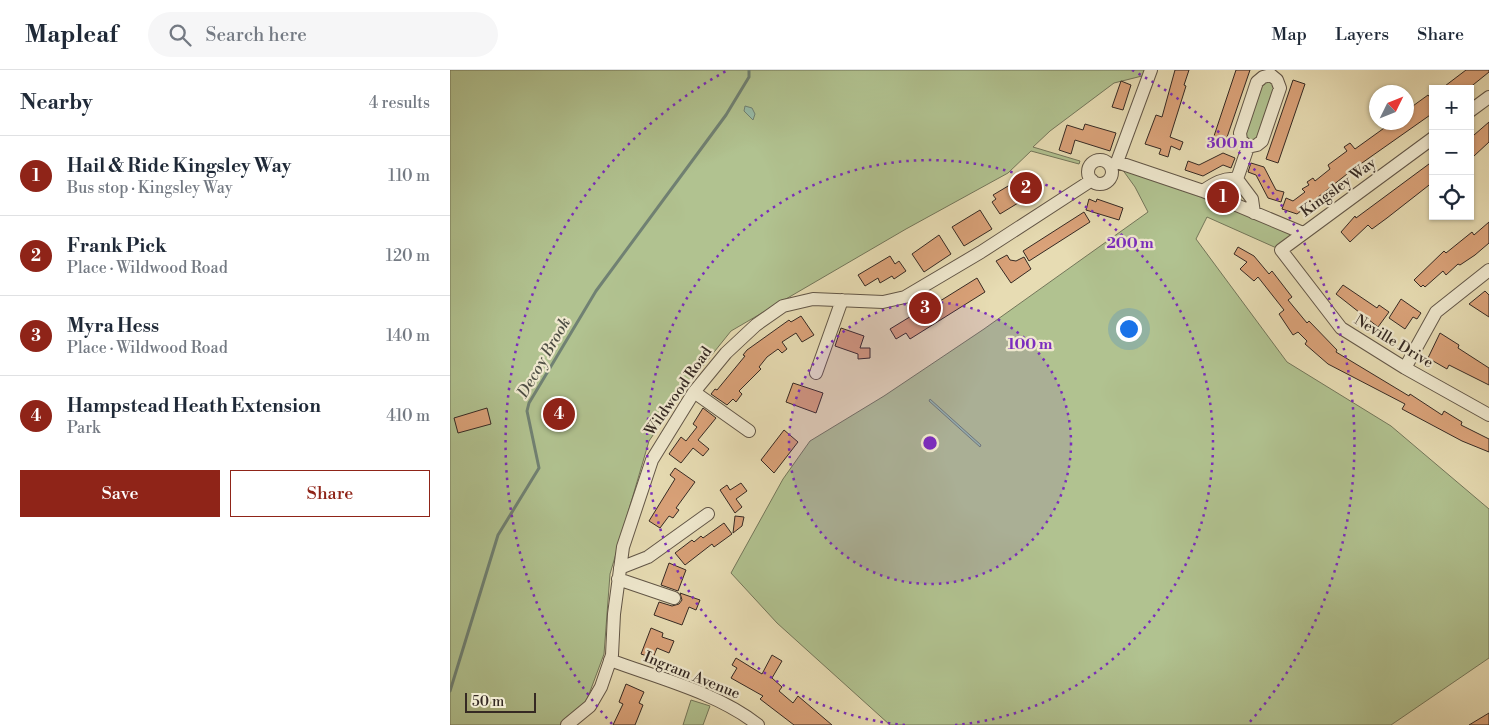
<!DOCTYPE html>
<html lang="en">
<head>
<meta charset="utf-8">
<style>
  body { margin:0; font-family:"Libre Bodoni",serif; background:#f6f6f7; color:#1f2937 }
  .controls { position:absolute; right:15px; top:15px; display:grid; overflow:hidden; border-radius:0px; box-shadow:0 1px 4px #0004 }
  .controls button { width:45px; height:45px; display:grid; place-items:center; padding:0; border:0; border-bottom:1px solid #e0e1e3; background:#fff; color:#1f2937; font:25px sans-serif }
  .compass { position:absolute; left:919px; top:15px; width:45px; height:45px; border-radius:50%; background:#fff; box-shadow:0 1px 4px #0004; rotate:47deg }
  .scale { position:absolute; left:15px; bottom:12px; width:71px; box-sizing:border-box; padding-left:5px; border:2px solid #352923; border-top:0; font-size:14px; line-height:18px; white-space:nowrap; color:#352923; -webkit-text-stroke:4px #efe8ce; paint-order:stroke }
  .you { position:absolute; left:678px; top:258px; width:18px; height:18px; margin:-12px; border:4px solid #fff; border-radius:50%; background:#1a73e8; box-shadow:0 0 0 8px #1a73e833 }
  .badge { display:grid; place-items:center; width:32px; height:32px; border-radius:50%; background:#8f2418; color:#fff; font-size:16px; font-weight:700 }
  .pin { position:absolute; translate:-50% -50%; border:2px solid #fff; box-shadow:0 1px 5px #0006 }
  .list { margin:0; padding:0; list-style:none }
  h2 { display:flex; justify-content:space-between; align-items:center; height:65px; margin:0; padding:0 20px; font-size:21px }
  h2 small { font-size:16px; font-weight:400; color:#747a83 }
  .list li { display:grid; grid-template-columns:32px 1fr auto; gap:15px; align-items:center; box-sizing:border-box; height:80px; padding:0 20px; border-top:1px solid #e0e1e3 }
  .list b { display:block; font-size:19px; white-space:nowrap }
  .list p { margin:0; font-size:16px; white-space:nowrap; color:#747a83 }
  .list em { font-size:16px; font-style:normal; color:#747a83 }
  .actions { display:flex; gap:10px; padding:15px 20px }
  .actions a { flex:1; padding:11px 0; border:1px solid #8f2418; border-radius:0px; text-align:center; font-size:18px; color:#8f2418 }
  .actions .main { background:#8f2418; color:#fff }
  .icon { flex:none; width:28px; height:28px; fill:none; stroke:currentColor; stroke-width:2; stroke-linecap:round; stroke-linejoin:round }
  .map { position:relative; flex:none; width:1039px; height:655px; overflow:hidden }
  header { display:flex; align-items:center; gap:30px; box-sizing:border-box; height:70px; padding:0 25px; background:#fff; border-bottom:1px solid #e0e1e3 }
  header strong { font-size:24px }
  nav { display:flex; gap:28px; margin-inline-start:auto; font-size:18px }
  .search { width:350px; height:45px; background:#f6f6f7; display:flex; align-items:center; gap:12px; box-sizing:border-box; padding:0 18px; border-radius:28px; color:#747a83; font-size:19px }
  main { display:flex }
  aside { flex:1; background:#fff }
  .map>svg:first-child { display:block }
</style>
</head>
<body>
<header>
<strong>Mapleaf</strong>
<div class="search"><svg class="icon" aria-label="search" viewBox="0 0 24 24"><circle cx="10" cy="10" r="6"/><path d="M15 15l6 6"/></svg>Search here</div>
<nav><a>Map</a><a>Layers</a><a>Share</a></nav>
</header>
<main>
<aside>
<h2>Nearby<small>4 results</small></h2>
<ul class="list">
<li><span class="badge">1</span><div><b>Hail &amp; Ride Kingsley Way</b><p>Bus stop · Kingsley Way</p></div><em>110 m</em></li>
<li><span class="badge">2</span><div><b>Frank Pick</b><p>Place · Wildwood Road</p></div><em>120 m</em></li>
<li><span class="badge">3</span><div><b>Myra Hess</b><p>Place · Wildwood Road</p></div><em>140 m</em></li>
<li><span class="badge">4</span><div><b>Hampstead Heath Extension</b><p>Park</p></div><em>410 m</em></li>
</ul>
<div class="actions"><a class="main">Save</a><a>Share</a></div>
</aside>
<div class="map">
<svg width="1039" height="655" viewBox="0 0 1039 655">
  <rect width="100%" height="100%" fill="#e7dcb3"/>
  <filter id="stains"><feTurbulence type="fractalNoise" baseFrequency=".004" numOctaves="4"/><feColorMatrix values="0 0 0 0 .2 0 0 0 0 .09 0 0 0 0 .02 0 0 0 .5 -.17"/></filter>
  <radialGradient id="worn" r=".72"><stop offset=".6" stop-color="#630" stop-opacity="0"/><stop offset="1" stop-color="#630" stop-opacity=".3"/></radialGradient>
  <path fill="#b1c290" stroke="#73765a" d="M 0,0 L 701,0 L 700,4 L 664,13 L 600,61 L 583,77 L 630,91 L 629,94 L 581,81 L 558,103 L 456,159 L 281,261 L 236,317 L 199,371 L 160,504 L 154,584 L 135,635 L 112,655 L 0,655 Z
    M 819,11 L 825,17 L 811,65 L 801,73 L 793,66 L 809,15 Z
    M 667,92 L 853,163 L 831,180 L 757,147 L 746,169 L 837,292 L 941,356 L 1039,439 L 1039,588 L 941,655 L 440,655 L 327,553 L 281,503 L 333,409 L 360,371 L 434,326 L 534,259 L 698,142 L 685,117 Z
    M 241,630 L 260,636 L 253,655 L 233,655 Z"/>
  <path fill="#97bca9" stroke="#708173" d="M 295,36 L 302,38 L 305,44 L 303,50 L 294,41 Z
    M 480,329 L 531,375 L 530,377 L 479,331 Z"/>
  <g fill="none" stroke-linecap="round" stroke-linejoin="round">
    <path stroke="#708173" stroke-width="3" d="M 0,621 L 48,465 L 89,398 L 77,341 L 79,333 L 146,221 L 276,45 L 299,7 L 299,0"/>
  </g>
  <path fill="#daa279" stroke="#352923" d="M 725,0 L 739,0 L 734,15 L 736,16 L 720,67 L 733,72 L 730,80 L 721,76 L 718,87 L 709,84 L 711,79 L 695,74 L 706,45 L 712,47 Z
    M 786,0 L 800,0 L 774,76 L 762,72 Z
    M 1016,0 L 1039,0 L 1039,2 L 1018,19 L 991,19 Z
    M 843,10 L 855,14 L 828,93 L 816,89 Z
    M 671,11 L 681,15 L 673,40 L 662,37 Z
    M 978,25 L 983,31 L 983,43 L 902,100 L 847,144 L 832,139 L 836,128 L 843,131 L 855,122 L 852,119 L 859,115 L 857,112 L 863,108 L 865,111 L 880,99 L 878,95 L 897,81 L 894,77 L 900,73 L 905,79 L 937,56 L 934,52 L 956,52 L 956,41 Z
    M 1039,52 L 1039,72 L 1024,86 L 1020,83 L 1020,60 L 1024,65 Z
    M 635,54 L 666,63 L 660,81 L 625,70 L 621,84 L 609,80 L 617,55 L 633,60 Z
    M 773,83 L 785,88 L 781,98 L 773,95 L 753,106 L 735,100 L 738,91 L 749,95 Z
    M 983,91 L 983,112 L 937,148 L 922,159 L 918,155 L 900,172 L 891,162 L 905,146 L 906,148 Z
    M 801,93 L 814,97 L 826,120 L 834,122 L 831,132 L 818,128 L 806,105 L 798,102 Z
    M 575,106 L 580,115 L 570,124 L 573,130 L 550,144 L 542,132 L 546,129 L 543,125 Z
    M 639,129 L 646,132 L 647,129 L 673,138 L 669,150 L 636,140 Z
    M 530,140 L 542,159 L 514,176 L 502,157 Z
    M 634,142 L 640,152 L 579,191 L 573,181 Z
    M 1039,152 L 1039,173 L 1025,185 L 1010,195 L 1008,194 L 996,205 L 993,201 L 975,217 L 973,215 L 971,217 L 964,210 L 994,181 L 996,183 L 1022,162 L 1024,165 Z
    M 489,165 L 501,184 L 474,202 L 462,184 Z
    M 788,177 L 804,186 L 819,204 L 822,201 L 842,227 L 838,230 L 857,253 L 859,251 L 887,280 L 886,282 L 959,326 L 960,324 L 992,345 L 994,341 L 1012,352 L 1011,355 L 1039,369 L 1039,382 L 1012,371 L 952,339 L 955,334 L 878,294 L 855,274 L 857,271 L 848,262 L 843,265 L 829,244 L 834,240 L 808,207 L 804,211 L 790,199 L 797,192 L 784,184 Z
    M 557,185 L 560,190 L 566,191 L 574,187 L 581,199 L 561,213 L 546,191 Z
    M 440,186 L 445,194 L 449,191 L 456,201 L 444,209 L 442,206 L 430,213 L 428,208 L 415,216 L 408,205 Z
    M 527,208 L 535,222 L 460,269 L 456,263 L 446,269 L 440,259 L 481,234 L 482,236 Z
    M 893,215 L 927,238 L 929,235 L 939,242 L 928,257 L 886,224 Z
    M 1035,221 L 1039,225 L 1039,247 L 1019,234 Z
    M 951,229 L 971,243 L 967,249 L 963,247 L 955,259 L 939,248 Z
    M 351,246 L 364,265 L 352,272 L 346,263 L 332,272 L 337,279 L 332,283 L 328,279 L 317,287 L 309,297 L 311,299 L 289,321 L 292,324 L 286,332 L 283,329 L 277,335 L 261,324 L 265,319 L 267,320 L 295,286 L 293,285 L 297,280 L 339,250 L 341,252 Z
    M 391,258 L 414,266 L 410,278 L 420,278 L 420,288 L 408,289 L 408,284 L 385,276 Z
    M 990,263 L 1009,275 L 1008,278 L 1039,298 L 1039,315 L 999,295 L 997,299 L 978,288 Z
    M 343,313 L 373,323 L 366,343 L 336,332 Z
    M 37,338 L 41,354 L 8,363 L 4,348 Z
    M 253,338 L 266,348 L 248,370 L 259,379 L 253,386 L 243,378 L 231,393 L 219,384 L 231,367 L 236,371 L 247,357 L 243,354 Z
    M 334,360 L 348,372 L 324,403 L 311,390 Z
    M 225,398 L 245,412 L 226,438 L 229,440 L 223,448 L 219,446 L 210,458 L 199,451 L 225,409 L 220,405 Z
    M 291,413 L 297,421 L 286,429 L 292,437 L 285,443 L 270,420 L 277,415 L 280,420 Z
    M 285,446 L 294,447 L 292,456 L 283,463 Z
    M 274,453 L 282,464 L 264,477 L 262,474 L 235,495 L 225,483 L 242,470 L 244,472 L 251,466 L 253,468 Z
    M 219,493 L 236,500 L 228,521 L 211,515 Z
    M 230,523 L 250,530 L 246,540 L 239,537 L 232,555 L 204,545 L 209,532 L 222,536 L 229,534 L 232,530 Z
    M 201,558 L 213,563 L 212,567 L 224,571 L 219,583 L 207,578 L 203,588 L 191,584 Z
    M 322,585 L 332,591 L 322,608 L 332,617 L 329,621 L 343,633 L 348,626 L 382,655 L 344,655 L 310,629 L 313,626 L 281,608 L 287,598 L 282,595 L 286,588 L 312,604 Z
    M 176,614 L 194,622 L 189,633 L 193,635 L 185,655 L 163,655 L 173,634 L 169,632 Z
    M 1039,643 L 1039,655 L 1019,655 Z"/>
  <g fill="none" stroke-linecap="round" stroke-linejoin="round">
    <g stroke="#625647" stroke-width="14">
      <path id="minor" d="M 821,5 L 827,10 L 830,18 L 812,71 L 807,75 L 798,77 L 791,70 L 790,63 L 807,12 L 813,7 Z
        M 1020,41 L 1039,27
        M 983,68 L 831,180 L 891,258 L 955,298 L 1039,345
        M638 102a12 12 0 1 1 24 0a12 12 0 1 1-24 0Z
        M 667,92 L 753,121 L 853,163
        M 661,96 L 667,92 L 701,0
        M 787,109 L 798,77
        M 753,121 C 763,114 774,107 787,109 L 802,129 L 804,143
        M 955,298 L 986,242 L 1039,200
        M 366,303 L 392,230
        M 244,322 L 299,361
        M 170,498 L 198,487 L 258,444
        M 168,509 L 224,528
        M 160,590 C 208,608 268,623 308,655
        M 117,655 L 140,636 L 151,617 L 162,585 L 164,544 L 173,477 L 202,390 L 244,322 L 276,283 L 306,255 L 333,236 L 363,229 L 433,232 L 455,227 L 531,182 L 642,110"/>
    </g>
    <use href="#minor" stroke="#efe8ce" stroke-width="12"/>
  </g>
  <circle cx="480" cy="373" r="141" fill="#7b2cbf" fill-opacity=".12"/>
  <g fill="none" stroke="#7b2cbf" stroke-width="2.5" stroke-dasharray="2.5 5">
    <circle cx="480" cy="373" r="141"/>
    <path d="M455 655A283 283 0 1 1 505 655"/>
    <path d="M162 654A424 424 0 0 1 278 0M682 0A424 424 0 0 1 798 654"/>
  </g>
  <g text-anchor="middle" stroke-width="4.5" stroke-linejoin="round" paint-order="stroke">
    <g font-size="15" fill="#352923" stroke="#efe8ce">
      <text transform="translate(888 117) rotate(-36)" y="5">Kingsley Way</text>
      <text transform="translate(944 271) rotate(31)" y="5">Neville Drive</text>
      <text transform="translate(228 321) rotate(-55)" y="5">Wildwood Road</text>
      <text transform="translate(242 605) rotate(22)" y="5">Ingram Avenue</text>
    </g>
    <g font-size="16" font-style="italic" fill="#4e4e44" stroke="#efe8ce">
      <text transform="translate(93 287) rotate(-60)" y="6">Decoy Brook</text>
    </g>
  </g>
  <circle cx="480" cy="373" r="8" fill="#7b2cbf" stroke="#efe8ce" stroke-width="2.5"/>
  <g font-size="15" text-anchor="middle" font-weight="bold" fill="#7b2cbf" stroke="#efe8ce" stroke-width="4.5" stroke-linejoin="round" paint-order="stroke">
    <text x="780" y="78">300 m</text>
    <text x="680" y="178">200 m</text>
    <text x="580" y="279">100 m</text>
  </g>
  <rect width="100%" height="100%" filter="url(#stains)"/>
  <rect width="100%" height="100%" fill="url(#worn)"/>
</svg>
<div class="controls">
<button>+</button>
<button>−</button>
<button><svg class="icon" aria-label="locate" viewBox="0 0 24 24"><circle cx="12" cy="12" r="6"/><path d="M12 2v4M12 18v4M2 12h4M18 12h4"/></svg></button>
</div>
<svg class="compass" viewBox="-18 -18 36 36"><path d="M0-13l5 13h-10z" fill="#e53935"/><path d="M0 13l5-13h-10z" fill="#747a83"/></svg>
<div class="scale">50 m</div>
<div class="you"></div>
<div class="pin badge" style="left:773px;top:127px">1</div>
<div class="pin badge" style="left:576px;top:118px">2</div>
<div class="pin badge" style="left:475px;top:238px">3</div>
<div class="pin badge" style="left:109px;top:344px">4</div>
</div>
</main>
</body>
</html>
